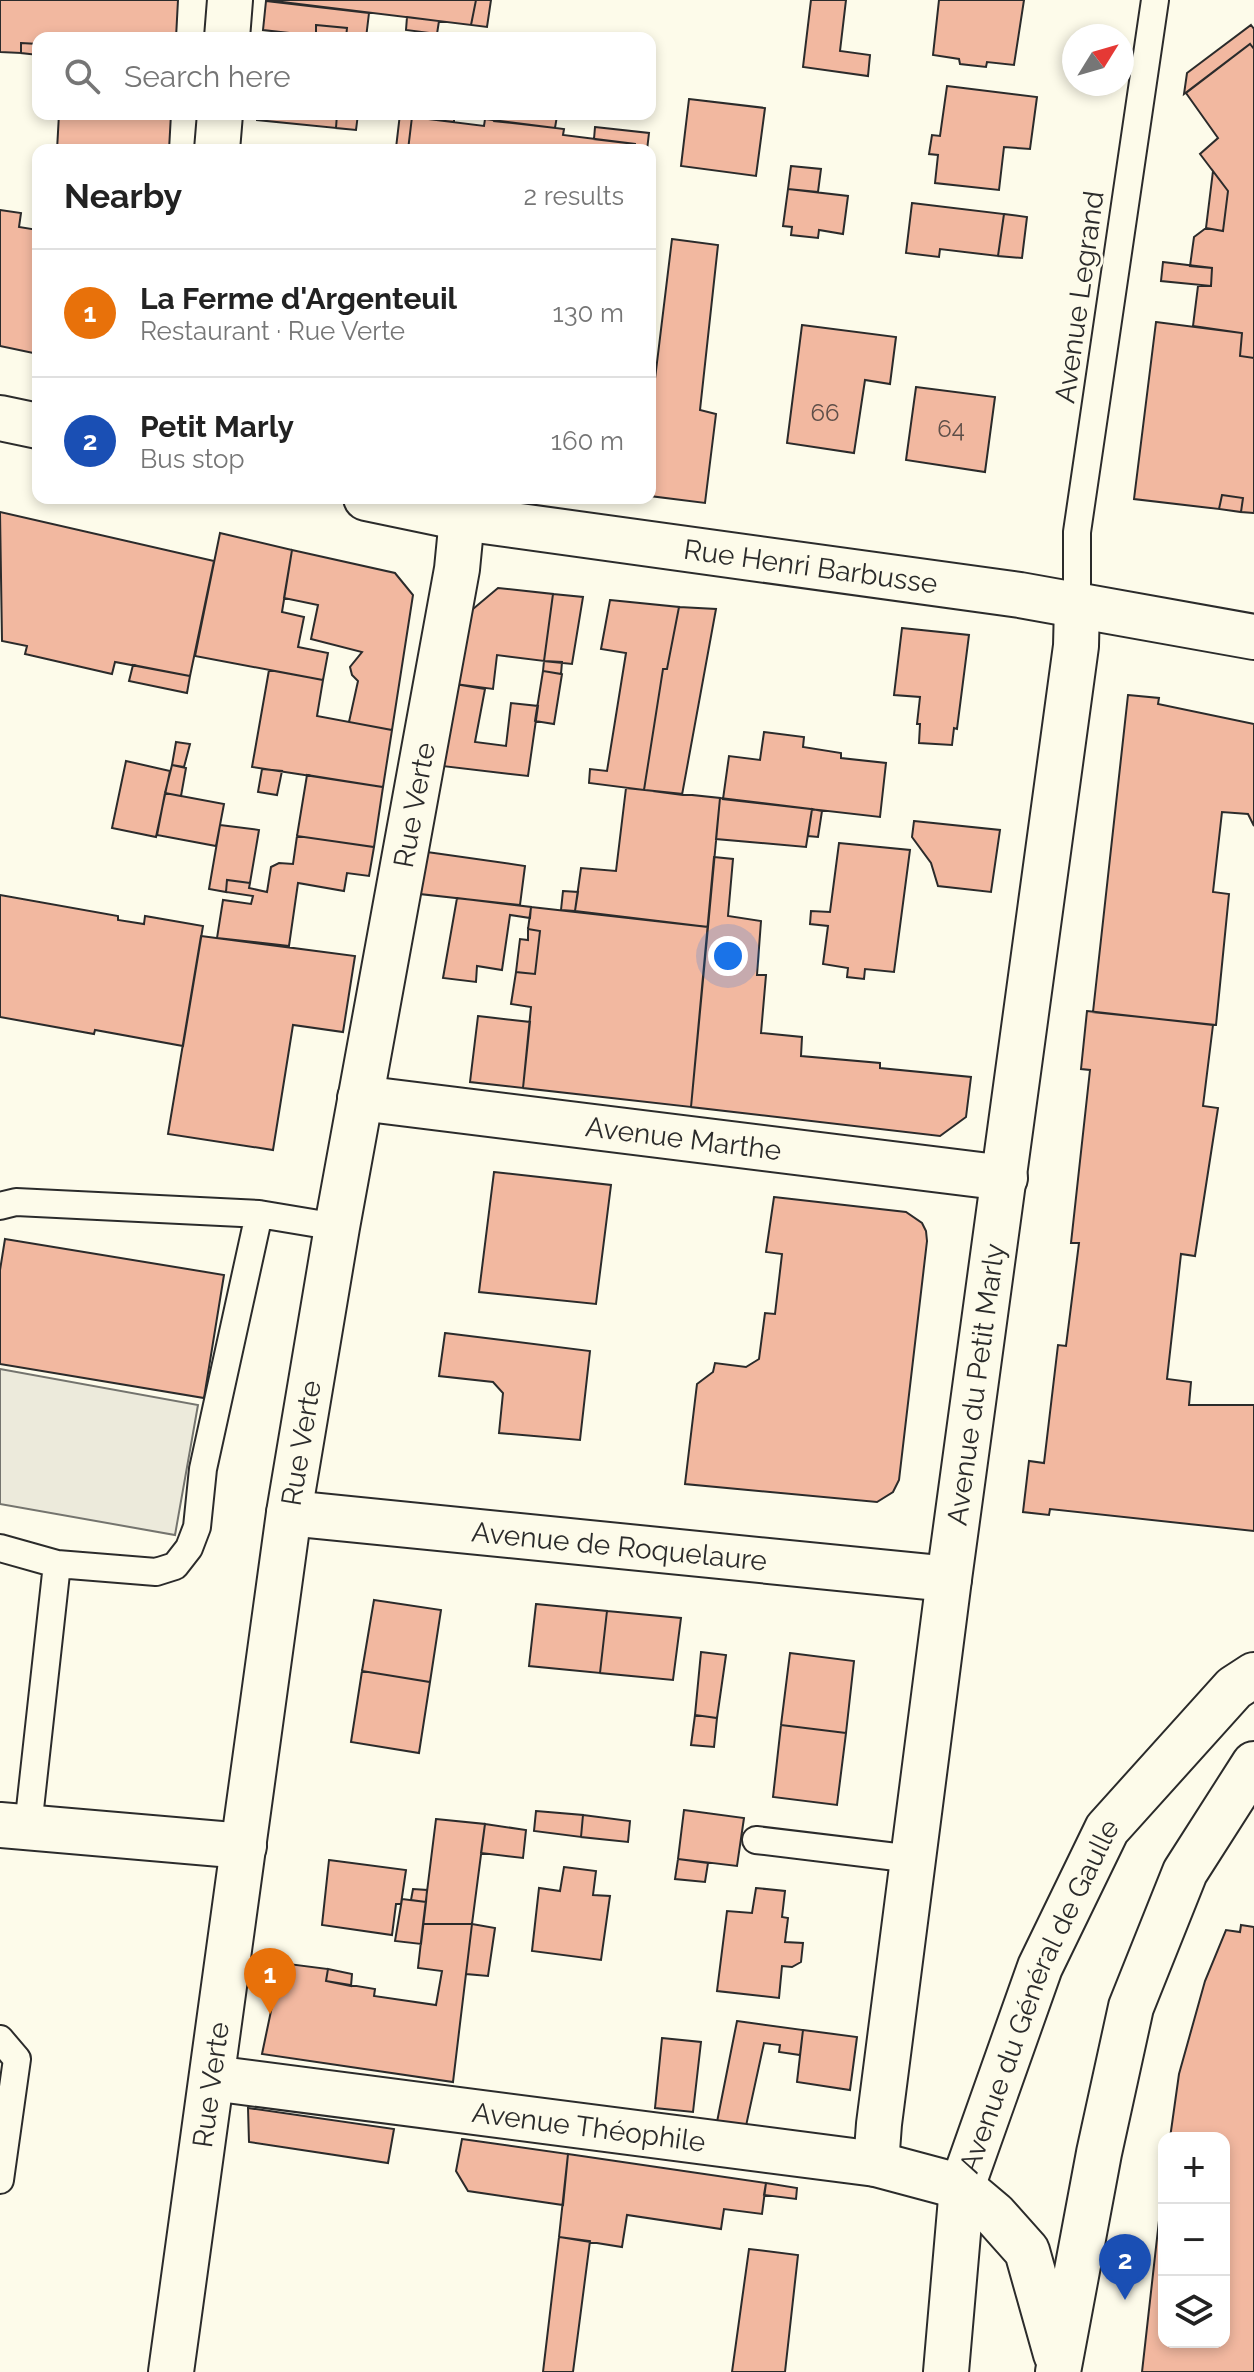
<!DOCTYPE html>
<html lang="en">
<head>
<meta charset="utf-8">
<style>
  body { margin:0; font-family:Raleway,sans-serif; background:#f6f6f6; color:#222 }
  .controls { position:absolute; right:24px; bottom:24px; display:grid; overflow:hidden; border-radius:16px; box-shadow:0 4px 12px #0003 }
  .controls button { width:72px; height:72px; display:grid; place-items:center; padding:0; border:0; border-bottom:2px solid #e0e0e0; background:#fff; color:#222; font:40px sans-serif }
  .compass { position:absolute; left:1062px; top:24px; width:72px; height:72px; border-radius:50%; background:#fff; box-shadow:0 4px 12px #0003; rotate:53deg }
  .you { position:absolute; left:728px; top:956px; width:28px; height:28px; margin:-20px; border:6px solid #fff; border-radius:50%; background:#1a73e8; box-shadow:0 0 0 12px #1a73e833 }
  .badge { display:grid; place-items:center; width:52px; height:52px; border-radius:50%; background:#c62828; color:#fff; font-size:26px; font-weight:700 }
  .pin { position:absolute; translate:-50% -66px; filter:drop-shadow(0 2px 4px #0008) }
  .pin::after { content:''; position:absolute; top:42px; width:28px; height:24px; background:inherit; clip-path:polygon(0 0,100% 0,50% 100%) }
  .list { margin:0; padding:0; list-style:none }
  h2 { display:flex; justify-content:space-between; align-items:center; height:104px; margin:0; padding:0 32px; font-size:34px }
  h2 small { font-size:26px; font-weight:400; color:#767676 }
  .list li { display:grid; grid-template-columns:52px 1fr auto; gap:24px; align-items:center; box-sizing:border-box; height:128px; padding:0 32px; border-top:2px solid #e0e0e0 }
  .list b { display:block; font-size:30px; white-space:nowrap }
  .list p { margin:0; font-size:26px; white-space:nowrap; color:#767676 }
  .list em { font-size:26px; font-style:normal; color:#767676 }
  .icon { flex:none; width:44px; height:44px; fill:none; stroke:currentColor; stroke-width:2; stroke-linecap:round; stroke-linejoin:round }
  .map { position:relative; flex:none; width:1254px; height:2372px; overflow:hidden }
  .search { position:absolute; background:#fff; box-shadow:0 4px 12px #0003; left:32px; top:32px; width:624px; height:88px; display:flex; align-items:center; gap:20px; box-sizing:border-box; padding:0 28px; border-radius:16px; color:#767676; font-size:30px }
  .panel { position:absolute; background:#fff; box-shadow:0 4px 12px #0003; left:32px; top:144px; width:624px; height:360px; border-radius:16px }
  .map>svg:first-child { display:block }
</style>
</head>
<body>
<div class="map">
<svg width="1254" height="2372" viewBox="0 0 1254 2372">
  <rect width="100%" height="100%" fill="#fdfbea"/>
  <path fill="#eceadb" stroke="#74746e" stroke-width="2" d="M 0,1369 L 198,1405 L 175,1535 L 0,1504 Z"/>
  <path fill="#f2b8a0" stroke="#2b2b2b" stroke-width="2" d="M 0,0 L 178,0 L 176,38 L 38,38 L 38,44 L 21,43 L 21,53 L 0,52 Z
    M 266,0 L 476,0 L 471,25 Z
    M 476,0 L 491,0 L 487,27 L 471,25 Z
    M 811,0 L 846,0 L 840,51 L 870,55 L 868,76 L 803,67 Z
    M 939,0 L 1024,0 L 1014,65 L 987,62 L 986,67 L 960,64 L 959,59 L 933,55 Z
    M 266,1 L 369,13 L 366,38 L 346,38 L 347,28 L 316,25 L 316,36 L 263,30 Z
    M 407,17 L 439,21 L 437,34 L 406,30 Z
    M 316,25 L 347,28 L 346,38 L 316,36 Z
    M 1251,25 L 1254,29 L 1254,49 L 1250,44 L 1184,94 L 1187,73 Z
    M 21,43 L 38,44 L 38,55 L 21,53 Z
    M 1250,44 L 1254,49 L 1254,358 L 1240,356 L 1242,333 L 1193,326 L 1198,286 L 1211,286 L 1212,268 L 1190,266 L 1194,237 L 1206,228 L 1223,231 L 1228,191 L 1200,154 L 1218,138 L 1186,93 Z
    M 947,86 L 1037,97 L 1030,149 L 1004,147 L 999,190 L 935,183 L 938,155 L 929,154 L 932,135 L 940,136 Z
    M 689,99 L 765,108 L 756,176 L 681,166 Z
    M 59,114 L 171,114 L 169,150 L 57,150 Z
    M 257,114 L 337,114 L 336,128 L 257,120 Z
    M 337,114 L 358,114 L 356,130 L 336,128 Z
    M 400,114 L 454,114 L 454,122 L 412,117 L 408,150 L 396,148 Z
    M 495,114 L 557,116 L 555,128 L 494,121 Z
    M 412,117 L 484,126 L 485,119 L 564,129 L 563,135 L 635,144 L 635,150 L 408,150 Z
    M 595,127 L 649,133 L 647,150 L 635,150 L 635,144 L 594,139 Z
    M 791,166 L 821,169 L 818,192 L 788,189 Z
    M 1213,171 L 1228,191 L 1223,231 L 1206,228 Z
    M 788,189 L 848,196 L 843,234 L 819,230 L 818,238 L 791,235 L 792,227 L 783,226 Z
    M 912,203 L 1004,214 L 998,256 L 940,249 L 939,257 L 906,253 Z
    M 0,210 L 21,213 L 19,227 L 38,230 L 38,354 L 0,346 Z
    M 1004,214 L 1027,217 L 1022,258 L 998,256 Z
    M 672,239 L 718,245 L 700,410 L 716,414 L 705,503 L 650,496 L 650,420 Z
    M 1163,262 L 1212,268 L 1211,286 L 1161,281 Z
    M 1156,322 L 1242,333 L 1240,356 L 1254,358 L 1254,513 L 1241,512 L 1243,498 L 1222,495 L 1219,509 L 1134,499 Z
    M 802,325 L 896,337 L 890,384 L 865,380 L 854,453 L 787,443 Z
    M 916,387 L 995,397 L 985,472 L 906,460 Z
    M 1222,495 L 1243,498 L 1241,512 L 1219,509 Z
    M 0,512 L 214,561 L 190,676 L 115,662 L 112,674 L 25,654 L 27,646 L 2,641 Z
    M 220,533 L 292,550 L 282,612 L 304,617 L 298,647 L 328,653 L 323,680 L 195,656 Z
    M 292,550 L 395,573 L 413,595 L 392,730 L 349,722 L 358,681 L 352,675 L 350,667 L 362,652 L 311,639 L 318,605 L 284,598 Z
    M 498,588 L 553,594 L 544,661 L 497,655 L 493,689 L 455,684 L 467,614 Z
    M 553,594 L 583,597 L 572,664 L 544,661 Z
    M 610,600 L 679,607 L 667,669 L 663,669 L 644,790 L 589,783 L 590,769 L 607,771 L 626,653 L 601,649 Z
    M 679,607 L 716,609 L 682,795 L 644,790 L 663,669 L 667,669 Z
    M 902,628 L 969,635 L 957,729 L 954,728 L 952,745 L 919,743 L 920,724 L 917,724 L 920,697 L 894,695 Z
    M 544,661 L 562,662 L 561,674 L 543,671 Z
    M 133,665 L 190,676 L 187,693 L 129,681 Z
    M 269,670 L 323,680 L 317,716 L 392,730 L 383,787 L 252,767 Z
    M 543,671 L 562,674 L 554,724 L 535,721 Z
    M 455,684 L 485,689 L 475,742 L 506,746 L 511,703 L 538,706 L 528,776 L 442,766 Z
    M 1128,695 L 1159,698 L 1158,704 L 1254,724 L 1254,826 L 1248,814 L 1222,812 L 1213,892 L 1229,894 L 1216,1025 L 1093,1012 Z
    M 764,732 L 804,737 L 803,747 L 841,753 L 841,758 L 886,763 L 880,817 L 723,799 L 729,756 L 760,760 Z
    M 176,742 L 190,744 L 184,767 L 172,765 Z
    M 126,761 L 170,771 L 156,837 L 112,828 Z
    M 172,765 L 186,768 L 181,796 L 165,793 Z
    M 262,769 L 282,771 L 277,795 L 258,792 Z
    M 307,775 L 383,787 L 374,847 L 297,836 Z
    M 626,788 L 720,798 L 708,927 L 575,911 L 581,868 L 616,871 Z
    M 165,793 L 224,804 L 216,846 L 157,835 Z
    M 720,798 L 812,809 L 806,847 L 716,839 Z
    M 812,809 L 822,811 L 818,837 L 808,836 Z
    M 914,821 L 1000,830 L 991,892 L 938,886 L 931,863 L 912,837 Z
    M 220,825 L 259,830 L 250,883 L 227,880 L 226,892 L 209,889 Z
    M 297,836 L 374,847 L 369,876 L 347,873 L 344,891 L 298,883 L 289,946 L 217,938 L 223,900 L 251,904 L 253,896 L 226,892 L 227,880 L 250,883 L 249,888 L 267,892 L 271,867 L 279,863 L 293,864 Z
    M 839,843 L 910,850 L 894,972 L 865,969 L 864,979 L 847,977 L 848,968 L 823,964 L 828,926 L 810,924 L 811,911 L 830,912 Z
    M 427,852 L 525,866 L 520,905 L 420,894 Z
    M 714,857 L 733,859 L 728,916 L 761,921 L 757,975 L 766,975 L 761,1033 L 802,1037 L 801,1056 L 880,1063 L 880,1068 L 971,1077 L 966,1117 L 940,1136 L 691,1107 Z
    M 563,891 L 578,892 L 575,911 L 561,910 Z
    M 0,895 L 118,916 L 118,920 L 144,924 L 145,916 L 203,926 L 183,1046 L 95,1030 L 94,1034 L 0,1017 Z
    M 457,898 L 531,907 L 530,918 L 510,915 L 502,970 L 477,966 L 476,982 L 443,978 Z
    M 531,907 L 708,927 L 691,1107 L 523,1088 L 531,1007 L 511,1004 L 516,972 L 535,974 L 540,931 L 528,929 Z
    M 528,929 L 540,931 L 535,974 L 516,972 L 520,939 L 528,940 Z
    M 201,936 L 355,956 L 343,1032 L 293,1025 L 273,1150 L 168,1134 Z
    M 1087,1011 L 1213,1025 L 1203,1106 L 1218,1108 L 1195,1256 L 1181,1254 L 1167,1379 L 1191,1382 L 1189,1405 L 1254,1405 L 1254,1531 L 1050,1509 L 1049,1515 L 1023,1512 L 1029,1461 L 1044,1463 L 1058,1345 L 1066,1346 L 1079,1243 L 1071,1243 L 1090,1070 L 1081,1069 Z
    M 478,1016 L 530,1022 L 523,1088 L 470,1082 Z
    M 494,1172 L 611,1185 L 596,1304 L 479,1292 Z
    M 774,1197 L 906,1212 L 922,1223 L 926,1231 L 927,1241 L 899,1480 L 893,1492 L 877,1502 L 685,1484 L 697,1384 L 713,1372 L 715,1363 L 746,1367 L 759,1359 L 765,1313 L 775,1314 L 782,1254 L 766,1252 Z
    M 5,1239 L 224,1275 L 204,1398 L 0,1364 L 0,1270 Z
    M 445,1333 L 590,1351 L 580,1440 L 499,1433 L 503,1393 L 493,1382 L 439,1376 Z
    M 374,1600 L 441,1610 L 430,1682 L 362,1671 Z
    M 536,1604 L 607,1611 L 600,1673 L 529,1666 Z
    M 607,1611 L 681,1618 L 673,1680 L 600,1673 Z
    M 701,1652 L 726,1655 L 717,1718 L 695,1715 Z
    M 790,1653 L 854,1661 L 846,1733 L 781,1725 Z
    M 362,1671 L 430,1682 L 419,1753 L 351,1742 Z
    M 695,1715 L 717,1718 L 714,1747 L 691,1745 Z
    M 781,1725 L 846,1733 L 837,1805 L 773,1797 Z
    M 684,1810 L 744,1818 L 737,1866 L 678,1859 Z
    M 536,1811 L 583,1815 L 581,1837 L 534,1831 Z
    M 583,1815 L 630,1821 L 628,1842 L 581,1837 Z
    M 436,1819 L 485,1824 L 472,1924 L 423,1924 Z
    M 485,1824 L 526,1830 L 523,1858 L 481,1853 Z
    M 678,1859 L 708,1863 L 705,1882 L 675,1879 Z
    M 329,1860 L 406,1870 L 401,1904 L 396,1904 L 392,1935 L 322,1925 Z
    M 564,1867 L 596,1871 L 593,1895 L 610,1896 L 601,1960 L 532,1951 L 539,1888 L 560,1891 Z
    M 756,1888 L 785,1891 L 782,1917 L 788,1918 L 785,1942 L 803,1943 L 801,1962 L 792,1967 L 782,1966 L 779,1998 L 717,1991 L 727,1911 L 752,1913 Z
    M 413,1889 L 427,1890 L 426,1902 L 411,1900 Z
    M 402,1899 L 426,1902 L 421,1944 L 395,1941 Z
    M 423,1924 L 472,1924 L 453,2082 L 262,2054 L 281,1963 L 328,1969 L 326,1981 L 375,1989 L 374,1996 L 436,2005 L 442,1971 L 418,1968 Z
    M 472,1924 L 495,1928 L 488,1976 L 466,1974 Z
    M 1241,1925 L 1254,1927 L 1254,2372 L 1142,2372 L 1164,2176 L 1164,2342 L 1224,2342 L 1224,2138 L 1170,2138 L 1179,2074 L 1205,1981 L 1226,1930 L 1240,1932 Z
    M 328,1969 L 352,1974 L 351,1986 L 326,1981 Z
    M 737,2021 L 803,2030 L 800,2055 L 779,2052 L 780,2045 L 764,2043 L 746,2126 L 717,2122 Z
    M 803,2030 L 857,2037 L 850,2090 L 797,2082 Z
    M 662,2038 L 701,2042 L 693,2112 L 655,2108 Z
    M 248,2108 L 394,2129 L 388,2163 L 249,2142 Z
    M 462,2139 L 568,2154 L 563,2205 L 468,2191 L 456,2171 Z
    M 568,2154 L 766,2183 L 762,2214 L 724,2209 L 721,2229 L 627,2215 L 622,2247 L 559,2237 Z
    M 766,2183 L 797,2188 L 796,2199 L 764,2195 Z
    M 559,2237 L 590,2241 L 573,2372 L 543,2372 Z
    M 749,2249 L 798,2255 L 785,2372 L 732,2372 Z"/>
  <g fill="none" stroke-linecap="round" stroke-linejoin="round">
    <g stroke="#2b2b2b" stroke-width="30">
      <path id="lane" d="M 1077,605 L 1077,532 L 1155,0
        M 0,1206 L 16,1202 L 259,1214 L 337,1227
        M 0,1548 L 57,1564 L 156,1572 L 175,1566 L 189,1548 L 197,1527 L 203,1469 L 259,1214
        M 28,1827 L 57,1564
        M 756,1840 L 913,1859
        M 0,2039 L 17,2059 L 0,2180"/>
    </g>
    <g stroke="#2b2b2b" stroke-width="48">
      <g id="street">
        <path d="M 227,38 L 230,0"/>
        <path d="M 217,150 L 220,114"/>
        <path id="s1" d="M 360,1098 L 1005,1178"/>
        <path id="s2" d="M 289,1513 L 949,1579"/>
        <path d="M 0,1825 L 244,1846"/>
        <path id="s3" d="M 212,2078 L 876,2164 L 962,2187"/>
        <path id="s4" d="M 876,2164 L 879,2124 L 949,1579 L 1076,646 L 1077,605"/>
        <path id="s5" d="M 171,2372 L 289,1513 L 337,1227 L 457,569 L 462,518"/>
      </g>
    </g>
    <g stroke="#2b2b2b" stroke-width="48">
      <g id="secondary">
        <path d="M 0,418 L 38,426"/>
        <path id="s6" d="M 366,498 L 462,518 L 1020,595 L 1254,637"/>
        <path d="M 962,2187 L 994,2214 L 1027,2251 L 1056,2354"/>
        <path id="s7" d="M 946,2372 L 962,2187 L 1040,1967 L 1107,1829 L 1234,1688 L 1254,1675"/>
        <path d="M 1058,2372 L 1099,2153 L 1131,2007 L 1185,1872 L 1254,1764"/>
      </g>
    </g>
    <use href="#lane" stroke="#fdfbea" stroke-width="26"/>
    <use href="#street" stroke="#fdfbea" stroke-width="44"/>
    <use href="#secondary" stroke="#fdfbea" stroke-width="44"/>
  </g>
  <g text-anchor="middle" stroke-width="6" stroke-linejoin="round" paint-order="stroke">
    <g font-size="24" fill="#5d4e48">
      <text x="825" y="421">66</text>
      <text x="951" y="437">64</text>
    </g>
    <g font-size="28" fill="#2b2b2b" stroke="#fdfbea">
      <text transform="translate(1079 297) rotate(-82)" y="10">Avenue Legrand</text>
      <text dy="10" stroke="none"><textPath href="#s6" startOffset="450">Rue Henri Barbusse</textPath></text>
      <text dy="10" stroke="none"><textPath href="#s5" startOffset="1586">Rue Verte</textPath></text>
      <text dy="10" stroke="none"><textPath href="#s1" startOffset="326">Avenue Marthe</textPath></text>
      <text dy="10" stroke="none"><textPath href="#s4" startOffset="786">Avenue du Petit Marly</textPath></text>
      <text dy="10" stroke="none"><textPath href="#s5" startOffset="938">Rue Verte</textPath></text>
      <text dy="10" stroke="none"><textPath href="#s2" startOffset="332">Avenue de Roquelaure</textPath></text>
      <text dy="10" stroke="none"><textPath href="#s7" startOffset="392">Avenue du Général de Gaulle</textPath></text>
      <text dy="10" stroke="none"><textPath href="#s5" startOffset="290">Rue Verte</textPath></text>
      <text dy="10" stroke="none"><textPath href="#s3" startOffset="380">Avenue Théophile</textPath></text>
    </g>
  </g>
</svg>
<div class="controls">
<button>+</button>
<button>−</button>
<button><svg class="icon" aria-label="layers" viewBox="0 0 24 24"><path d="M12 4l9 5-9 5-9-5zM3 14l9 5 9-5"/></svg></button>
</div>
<svg class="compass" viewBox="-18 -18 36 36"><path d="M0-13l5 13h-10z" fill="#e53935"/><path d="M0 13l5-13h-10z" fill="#767676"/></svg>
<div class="you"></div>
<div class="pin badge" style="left:270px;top:2014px;background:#e8710a">1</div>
<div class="pin badge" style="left:1125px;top:2300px;background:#1a4fb4">2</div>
<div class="search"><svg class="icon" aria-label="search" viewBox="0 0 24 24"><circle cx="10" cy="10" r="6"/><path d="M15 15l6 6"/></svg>Search here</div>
<section class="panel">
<h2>Nearby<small>2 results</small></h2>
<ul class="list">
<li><span class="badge" style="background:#e8710a">1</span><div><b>La Ferme d'Argenteuil</b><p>Restaurant · Rue Verte</p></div><em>130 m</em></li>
<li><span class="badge" style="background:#1a4fb4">2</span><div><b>Petit Marly</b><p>Bus stop</p></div><em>160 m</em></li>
</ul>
</section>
</div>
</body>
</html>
